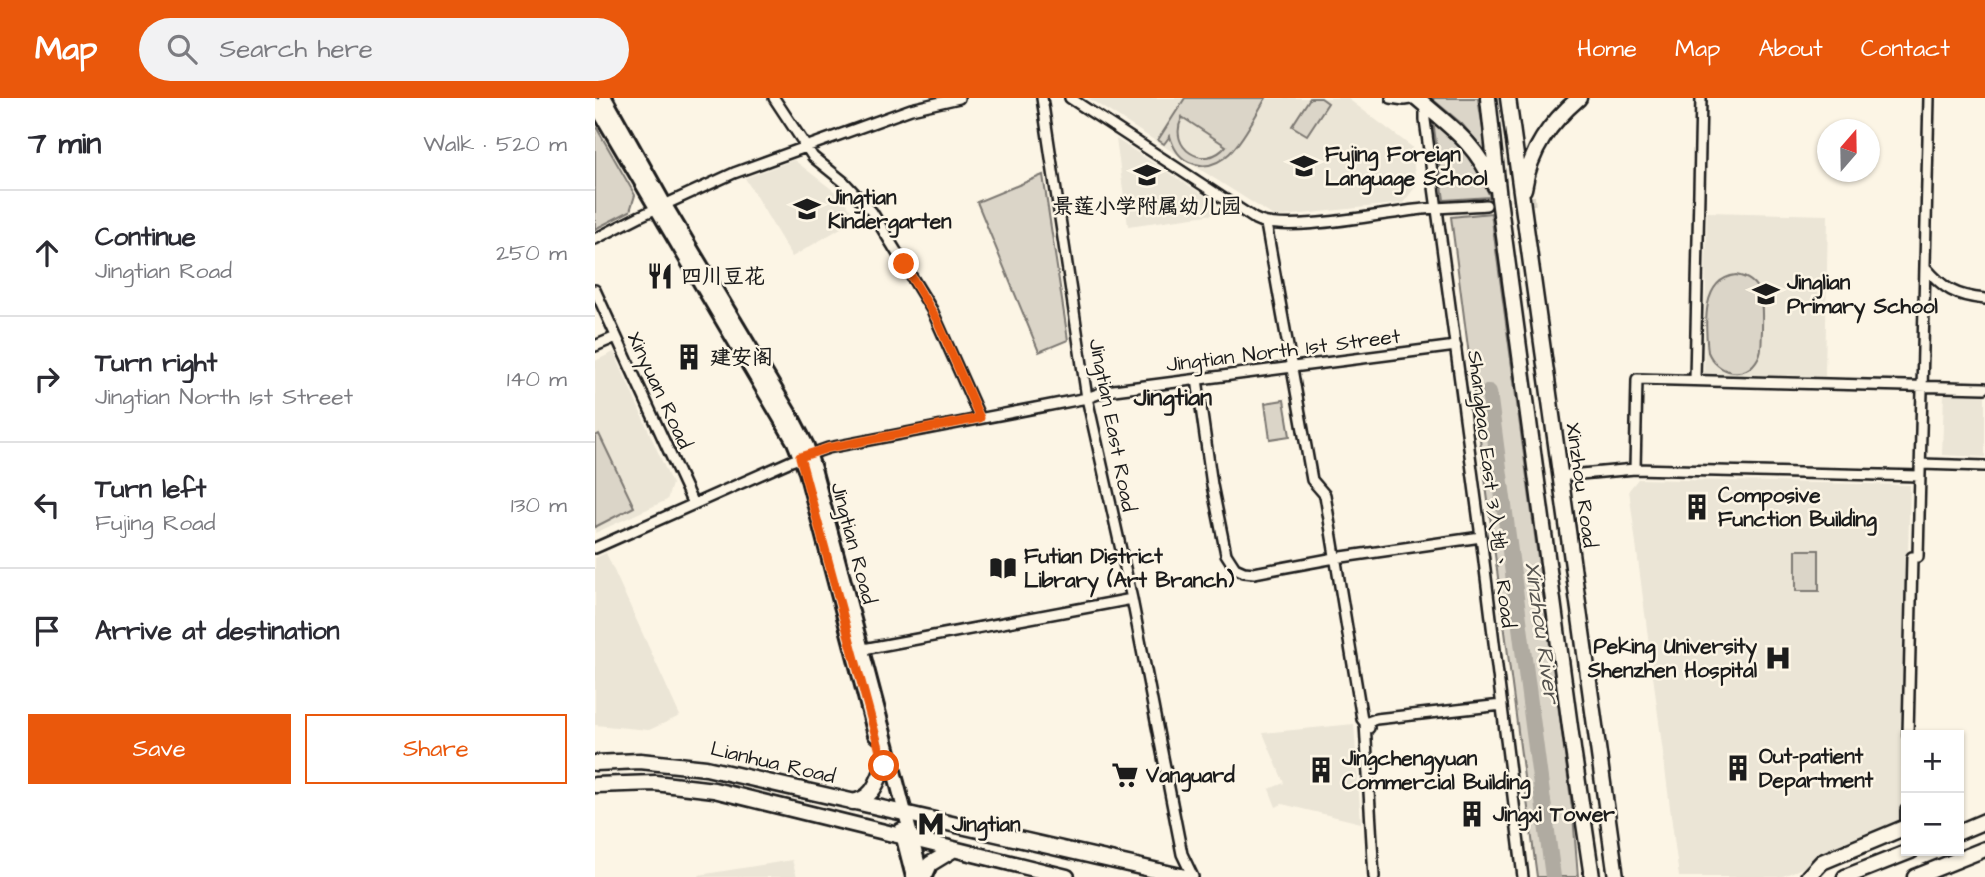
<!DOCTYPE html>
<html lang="en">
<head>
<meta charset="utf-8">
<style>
  body { margin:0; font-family:"Architects Daughter","LXGW WenKai TC",sans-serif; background:#f2f2f3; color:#2b2b33 }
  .controls { position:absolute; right:21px; bottom:21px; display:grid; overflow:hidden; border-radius:0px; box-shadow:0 2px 5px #0004 }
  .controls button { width:63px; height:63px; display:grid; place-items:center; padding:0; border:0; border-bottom:2px solid #e1e1e2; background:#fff; color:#2b2b33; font:35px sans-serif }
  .compass { position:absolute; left:1222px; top:21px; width:63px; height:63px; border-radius:50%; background:#fff; box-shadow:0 2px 5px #0004; rotate:20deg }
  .stop { position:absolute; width:21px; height:21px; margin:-16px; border:5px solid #ea580c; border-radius:50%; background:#fff }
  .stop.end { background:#ea580c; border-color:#fff; box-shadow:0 2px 7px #0008 }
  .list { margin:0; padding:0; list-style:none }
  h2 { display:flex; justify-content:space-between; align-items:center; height:91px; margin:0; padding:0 28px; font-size:30px }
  h2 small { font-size:23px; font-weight:400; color:#7c7c81 }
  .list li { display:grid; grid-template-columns:46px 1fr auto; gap:21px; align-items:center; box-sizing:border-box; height:126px; padding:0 28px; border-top:2px solid #e1e1e2 }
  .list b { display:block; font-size:26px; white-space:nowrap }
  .list p { margin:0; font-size:23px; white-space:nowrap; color:#7c7c81 }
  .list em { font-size:23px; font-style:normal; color:#7c7c81 }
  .actions { display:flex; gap:14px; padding:21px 28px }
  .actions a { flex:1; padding:16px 0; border:2px solid #ea580c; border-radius:0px; text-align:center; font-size:24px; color:#ea580c }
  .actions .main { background:#ea580c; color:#fff }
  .icon { flex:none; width:38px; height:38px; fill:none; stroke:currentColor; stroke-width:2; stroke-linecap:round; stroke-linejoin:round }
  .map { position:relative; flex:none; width:1390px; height:779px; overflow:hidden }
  header { display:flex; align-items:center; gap:42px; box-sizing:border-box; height:98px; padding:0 35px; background:#ea580c; color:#fff }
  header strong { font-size:33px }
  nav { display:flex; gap:38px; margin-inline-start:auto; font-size:24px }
  .search { width:490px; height:63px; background:#f2f2f3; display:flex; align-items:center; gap:18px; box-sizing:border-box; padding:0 24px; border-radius:38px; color:#7c7c81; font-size:26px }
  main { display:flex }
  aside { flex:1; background:#fff }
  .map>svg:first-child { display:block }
</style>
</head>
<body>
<header>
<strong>Map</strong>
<div class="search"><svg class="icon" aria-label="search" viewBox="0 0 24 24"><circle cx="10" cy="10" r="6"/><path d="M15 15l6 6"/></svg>Search here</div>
<nav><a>Home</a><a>Map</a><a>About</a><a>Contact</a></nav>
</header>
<main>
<aside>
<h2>7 min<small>Walk · 520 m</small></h2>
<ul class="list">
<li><svg class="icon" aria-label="ahead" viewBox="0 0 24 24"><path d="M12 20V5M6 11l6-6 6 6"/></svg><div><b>Continue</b><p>Jingtian Road</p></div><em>250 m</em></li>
<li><svg class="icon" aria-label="right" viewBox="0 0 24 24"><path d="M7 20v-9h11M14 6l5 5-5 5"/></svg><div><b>Turn right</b><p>Jingtian North 1st Street</p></div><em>140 m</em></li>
<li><svg class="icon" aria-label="left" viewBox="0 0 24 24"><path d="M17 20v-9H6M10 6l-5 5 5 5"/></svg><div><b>Turn left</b><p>Fujing Road</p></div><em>130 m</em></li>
<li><svg class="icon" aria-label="arrive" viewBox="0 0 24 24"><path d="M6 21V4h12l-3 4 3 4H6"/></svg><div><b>Arrive at destination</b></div></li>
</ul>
<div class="actions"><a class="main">Save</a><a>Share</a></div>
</aside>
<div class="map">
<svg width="1390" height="779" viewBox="0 0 1390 779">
  <rect width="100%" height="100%" fill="#fcf5e5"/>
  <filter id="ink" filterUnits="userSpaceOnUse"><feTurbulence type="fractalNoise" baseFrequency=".0143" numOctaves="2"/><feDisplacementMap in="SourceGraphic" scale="14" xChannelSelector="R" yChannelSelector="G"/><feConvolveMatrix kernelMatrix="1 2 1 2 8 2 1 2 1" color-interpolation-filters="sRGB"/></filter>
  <g filter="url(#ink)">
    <path fill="#ebe5d6" d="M 493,0 L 752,0 L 817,49 L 821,88 L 808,105 L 680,119 Z
      M 521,41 L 635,114 L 533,128 Z
      M 199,62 L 248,100 L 261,121 L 197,159 L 150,80 Z
      M 1112,114 L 1233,117 L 1230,278 L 1109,276 Z
      M 19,254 L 77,386 L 72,402 L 0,435 L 0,263 Z
      M 1349,295 L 1390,296 L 1390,359 L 1347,357 Z
      M 1043,381 L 1315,387 L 1305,728 L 1186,779 L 1084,779 L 1034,392 Z
      M 11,455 L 85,618 L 54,632 L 0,627 L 0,460 Z
      M 759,626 L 766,725 L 687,706 L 681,709 L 674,691 L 689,685 L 668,635 Z
      M 197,762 L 202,779 L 105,779 L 104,777 Z"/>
    <path fill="#dbd5c8" stroke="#7c7872" stroke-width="2" fill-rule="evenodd" d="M 590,0 L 671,0 C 655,25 633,82 594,64 C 583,59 578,49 575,38 L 569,46 L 563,42 ZM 587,20 L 587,19 L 631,48 C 610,74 572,50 587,20 Z
      M 715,0 L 726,0 L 733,5 L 712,37 L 697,28 Z
      M 836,0 L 883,0 L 892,56 L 867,26 Z
      M 838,23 C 865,44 883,67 895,99 L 849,102 Z
      M 0,27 L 40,97 L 35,113 L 0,131 Z
      M 448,77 L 473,242 L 444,254 L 382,104 Z
      M 896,115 L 978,716 L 983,779 L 942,779 L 856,119 Z
      M 1141,177 C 1171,182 1167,209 1167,233 C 1166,242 1168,252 1163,260 C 1151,283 1122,276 1113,254 C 1110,227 1106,181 1141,177 Z
      M 689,302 L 695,338 L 675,341 L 670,305 Z
      M 4,336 L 39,409 L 0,429 L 0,338 Z
      M 1201,452 L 1224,452 L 1224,493 L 1201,493 Z"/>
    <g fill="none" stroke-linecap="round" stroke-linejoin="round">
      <path stroke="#b0aba1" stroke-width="16" d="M 894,294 L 958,779"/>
      <path stroke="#dad4c7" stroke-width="9" stroke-dasharray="9 4.5" stroke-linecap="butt" d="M 891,107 L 944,102"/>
      <g stroke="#1c1c1c" stroke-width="14">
        <path id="street" d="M 179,0 L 218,59 L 249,84 L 277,114 L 337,212 L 385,320
          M 447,0 L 492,300 L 537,501 L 587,756 L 598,779
          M 475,0 L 660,121 C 688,136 785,116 820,112 C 843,109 867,109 891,107
          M 796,0 L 809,2 L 822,0
          M 830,7 L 830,22 L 886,439 L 928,779
          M 671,126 L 717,382 L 730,397 L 767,621 L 774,630
          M 0,141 L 45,118 L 139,75 L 316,11 L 364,0
          M 1330,169 C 1349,191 1360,198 1390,201
          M 0,192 L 98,406
          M 0,248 L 21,239
          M 602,281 L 617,387 L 631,456 L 640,470 L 649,474 L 659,475 L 740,460 L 886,439
          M 1100,282 L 1106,0
          M 1326,366 L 1390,368
          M 1040,371 L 1042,281 L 1390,290
          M 964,378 L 1040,371 L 1325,378
          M 0,450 L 196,363 L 233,350 L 492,300 L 511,293 L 861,248
          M 263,552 L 537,501
          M 1313,637 L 1317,459 L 1323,459 L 1334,0
          M 1311,729 L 1311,712
          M 779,779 L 770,625 L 781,621 L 907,607"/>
      </g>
      <g stroke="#1c1c1c" stroke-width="18">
        <path id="secondary" d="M 10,0 L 70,107 L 198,321 L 212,348 L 220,374 L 327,779
          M 0,6 L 199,344 L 211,374 L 280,637
          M 306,732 L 318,779"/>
      </g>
      <g stroke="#1c1c1c" stroke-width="19">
        <path id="primary" d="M 822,0 C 855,29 880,44 899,87
          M 893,0 L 904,101 L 978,651 L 997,779
          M 913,0 L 1021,779
          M 929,91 C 935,52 955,25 984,0
          M 0,665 L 45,663 L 111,670 L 590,779
          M 0,687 L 60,685 L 119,692 L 472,779
          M 257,704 C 278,701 282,685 289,668
          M 1364,734 L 1390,723
          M 329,779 L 335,766 L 358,752
          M 1213,779 L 1227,764 L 1311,729
          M 1250,779 L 1316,753
          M 1320,779 L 1390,751"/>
      </g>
      <use href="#street" stroke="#fcf5e5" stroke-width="9"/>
      <use href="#secondary" stroke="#fcf5e5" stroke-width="12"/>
      <use href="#primary" stroke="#fcf5e5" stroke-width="14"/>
    </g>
  </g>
  <g fill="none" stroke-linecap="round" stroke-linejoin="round" filter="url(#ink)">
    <path stroke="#ea580c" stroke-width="9" d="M 289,668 L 205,359 L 233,350 L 385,320 L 342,222 L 309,166"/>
  </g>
  <defs>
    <g id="school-bare" transform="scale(2.1)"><path d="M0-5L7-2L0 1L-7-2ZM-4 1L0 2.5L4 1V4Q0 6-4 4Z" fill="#1c1c1c" stroke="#fcf5e5" stroke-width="2.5" paint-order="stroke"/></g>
    <g id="restaurant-bare" transform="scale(2.1)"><path d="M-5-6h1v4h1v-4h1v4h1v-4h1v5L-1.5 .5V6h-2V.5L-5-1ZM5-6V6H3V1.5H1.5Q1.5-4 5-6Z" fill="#1c1c1c" stroke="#fcf5e5" stroke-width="2.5" paint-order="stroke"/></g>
    <g id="building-bare" transform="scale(2.1)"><path d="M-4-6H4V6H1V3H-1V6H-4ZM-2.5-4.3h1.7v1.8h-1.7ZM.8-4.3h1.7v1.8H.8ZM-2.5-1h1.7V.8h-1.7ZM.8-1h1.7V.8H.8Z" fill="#1c1c1c" stroke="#fcf5e5" stroke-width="2.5" paint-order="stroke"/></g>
    <g id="library-bare" transform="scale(2.1)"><path d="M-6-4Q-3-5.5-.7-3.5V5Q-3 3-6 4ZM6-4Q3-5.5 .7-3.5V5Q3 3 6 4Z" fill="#1c1c1c" stroke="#fcf5e5" stroke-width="2.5" paint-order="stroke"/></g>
    <g id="hospital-bare" transform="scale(2.1)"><path d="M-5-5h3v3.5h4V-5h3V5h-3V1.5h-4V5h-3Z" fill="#1c1c1c" stroke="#fcf5e5" stroke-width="2.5" paint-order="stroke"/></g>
    <g id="supermarket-bare" transform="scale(2.1)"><path d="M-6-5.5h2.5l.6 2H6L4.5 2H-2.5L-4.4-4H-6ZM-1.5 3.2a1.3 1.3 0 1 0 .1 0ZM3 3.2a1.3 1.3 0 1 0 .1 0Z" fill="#1c1c1c" stroke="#fcf5e5" stroke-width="2.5" paint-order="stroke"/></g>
    <g id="metro-bare" transform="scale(2.1)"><path d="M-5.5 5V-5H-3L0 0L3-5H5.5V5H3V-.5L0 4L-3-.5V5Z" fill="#1c1c1c" stroke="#fcf5e5" stroke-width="2.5" paint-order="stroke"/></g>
  </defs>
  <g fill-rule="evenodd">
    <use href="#school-bare" x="709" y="68"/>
    <use href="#school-bare" x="552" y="77"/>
    <use href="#school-bare" x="212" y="111"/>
    <use href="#restaurant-bare" x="65" y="178"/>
    <use href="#school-bare" x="1171" y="196"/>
    <use href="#building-bare" x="94" y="259"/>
    <use href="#building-bare" x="1102" y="409"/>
    <use href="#library-bare" x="408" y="470"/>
    <use href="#hospital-bare" x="1183" y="560"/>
    <use href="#building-bare" x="1143" y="670"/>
    <use href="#building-bare" x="726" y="672"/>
    <use href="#supermarket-bare" x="530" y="677"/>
    <use href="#building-bare" x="877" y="716"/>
    <use href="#metro-bare" x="336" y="726"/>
  </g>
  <g text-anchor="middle" stroke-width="5" stroke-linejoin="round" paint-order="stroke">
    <g font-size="21" font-weight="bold" fill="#1c1c1c" stroke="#fcf5e5" text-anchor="start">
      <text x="730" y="63">Fujing Foreign<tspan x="730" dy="24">Language School</tspan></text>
      <text x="233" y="106">Jingtian<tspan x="233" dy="24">Kindergarten</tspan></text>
      <text x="552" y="115" text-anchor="middle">景莲小学附属幼儿园</text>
      <text x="86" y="185">四川豆花</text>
      <text x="1192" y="191">Jinglian<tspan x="1192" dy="24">Primary School</tspan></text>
      <text x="115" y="266">建安阁</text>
      <text x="1123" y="404">Composive<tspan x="1123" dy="24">Function Building</tspan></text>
      <text x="429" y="465">Futian District<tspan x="429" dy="24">Library (Art Branch)</tspan></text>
      <text x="1162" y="555" text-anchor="end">Peking University<tspan x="1162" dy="24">Shenzhen Hospital</tspan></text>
      <text x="1164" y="665">Out-patient<tspan x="1164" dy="24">Department</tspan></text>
      <text x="747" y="667">Jingchengyuan<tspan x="747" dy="24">Commercial Building</tspan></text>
      <text x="551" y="684">Vanguard</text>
      <text x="898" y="723">Jingxi Tower</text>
      <text x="357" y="733">Jingtian</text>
    </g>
    <g font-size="21" fill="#1c1c1c" stroke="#fcf5e5">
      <text transform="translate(688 252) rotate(-7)" y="7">Jingtian North 1st Street</text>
      <text transform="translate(65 292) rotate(65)" y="7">Xinyuan Road</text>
      <text transform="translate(518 327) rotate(79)" y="7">Jingtian East Road</text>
      <text transform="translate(987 387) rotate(82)" y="7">Xinzhou Road</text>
      <text transform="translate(897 391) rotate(83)" y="7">Shangbao East 3入地、 Road</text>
      <text transform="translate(259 445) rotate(75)" y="7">Jingtian Road</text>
      <text transform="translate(178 664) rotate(13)" y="7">Lianhua Road</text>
    </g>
    <g font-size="23" font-style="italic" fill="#575551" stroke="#fcf5e5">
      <text transform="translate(948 534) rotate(82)" y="8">Xinzhou River</text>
    </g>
    <g font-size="24" font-weight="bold" fill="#1c1c1c" stroke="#fcf5e5">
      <text x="578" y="307">Jingtian</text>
    </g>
  </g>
</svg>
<div class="controls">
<button>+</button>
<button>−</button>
</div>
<svg class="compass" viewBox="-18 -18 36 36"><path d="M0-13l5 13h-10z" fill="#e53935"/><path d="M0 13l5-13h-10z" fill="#7c7c81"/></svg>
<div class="stop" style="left:289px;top:668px"></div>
<div class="stop end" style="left:309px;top:166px"></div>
</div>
</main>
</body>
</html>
